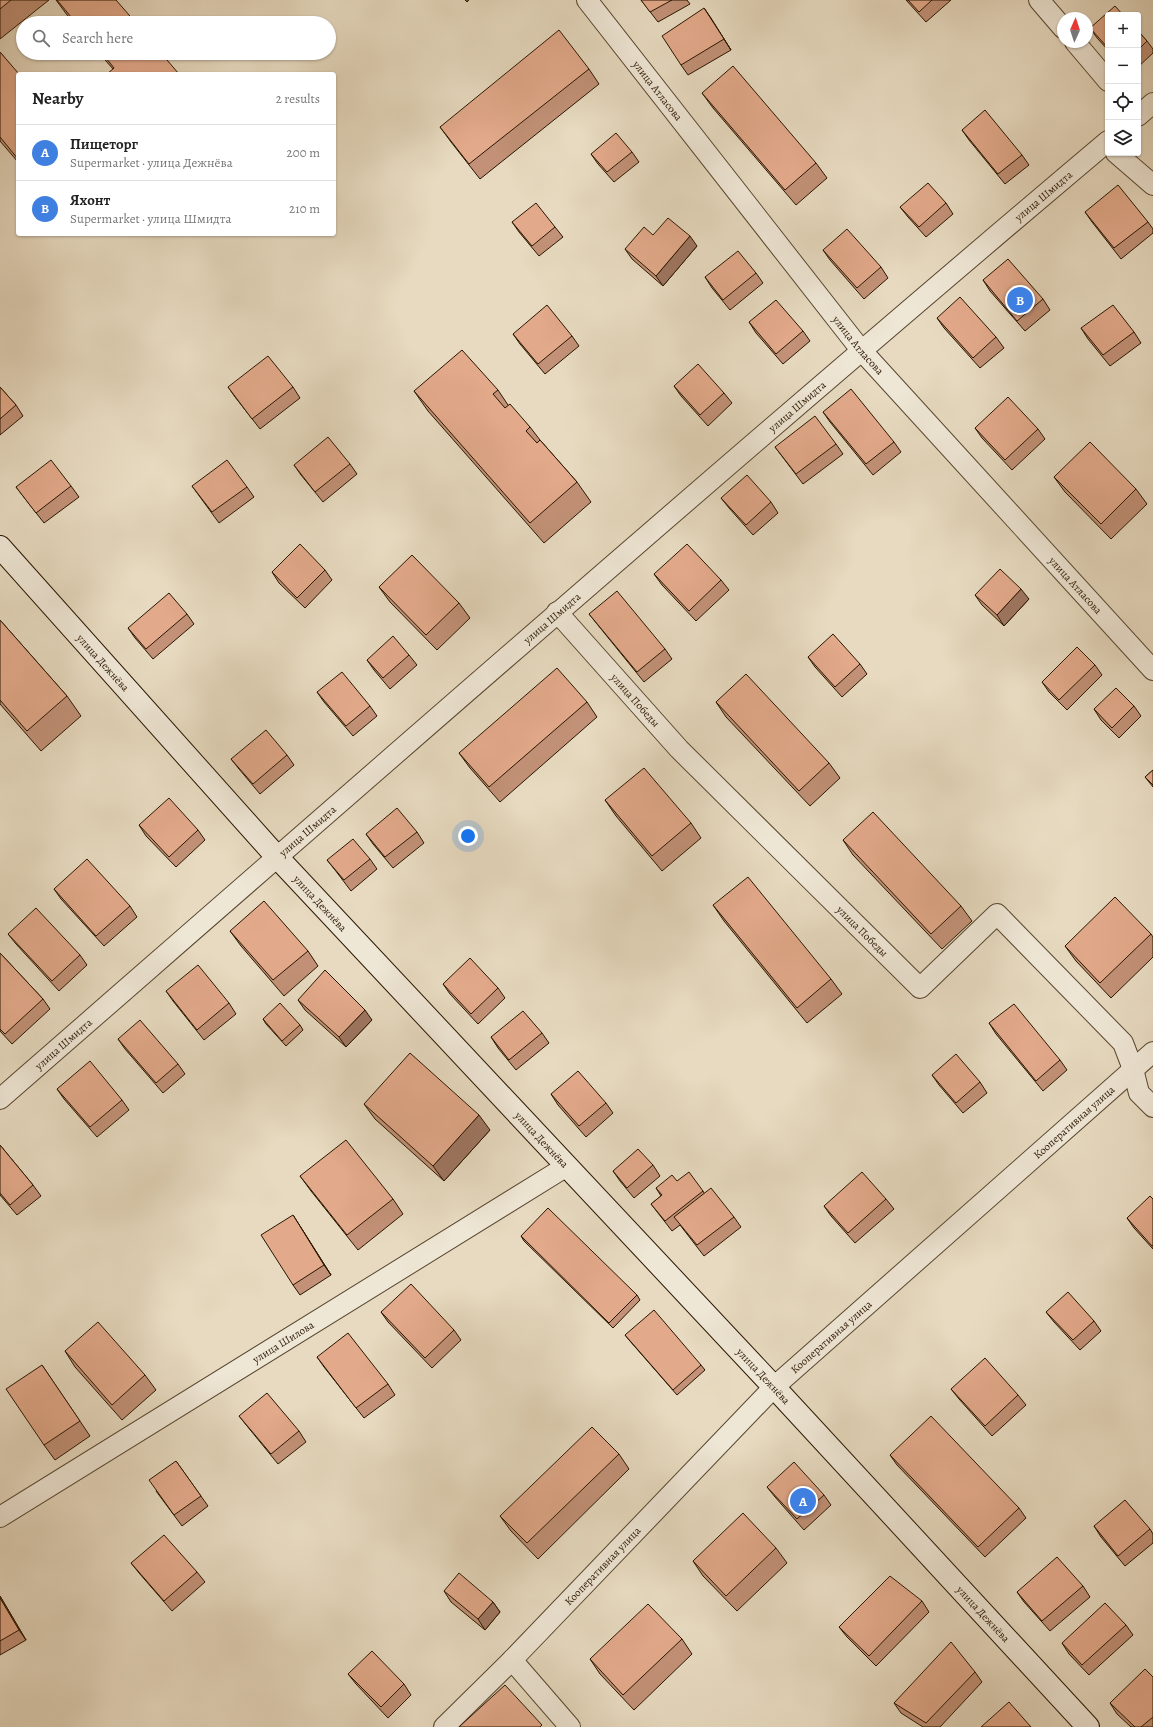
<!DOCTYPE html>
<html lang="en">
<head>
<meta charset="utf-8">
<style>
  body { margin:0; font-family:Alegreya,serif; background:#f6f6f6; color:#222 }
  .controls { position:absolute; right:12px; top:12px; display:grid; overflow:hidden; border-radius:4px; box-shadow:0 1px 3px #0004 }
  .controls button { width:36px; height:36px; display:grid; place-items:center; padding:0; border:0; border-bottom:1px solid #e0e0e0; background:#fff; color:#222; font:20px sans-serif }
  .compass { position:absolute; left:1057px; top:12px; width:36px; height:36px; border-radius:50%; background:#fff; box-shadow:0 1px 3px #0004; rotate:3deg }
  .you { position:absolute; left:468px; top:836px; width:14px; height:14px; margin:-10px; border:3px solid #fff; border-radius:50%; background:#1a73e8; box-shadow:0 0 0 6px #1a73e833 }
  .badge { display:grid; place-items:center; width:26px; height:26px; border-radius:50%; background:#8f2418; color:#fff; font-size:13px; font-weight:700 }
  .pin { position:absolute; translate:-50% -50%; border:2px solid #fff; box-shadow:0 1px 4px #0006 }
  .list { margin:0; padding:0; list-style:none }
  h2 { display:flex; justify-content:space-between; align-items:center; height:52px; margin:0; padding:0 16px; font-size:17px }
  h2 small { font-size:13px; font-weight:400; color:#767676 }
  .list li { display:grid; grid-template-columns:26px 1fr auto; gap:12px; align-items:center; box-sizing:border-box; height:56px; padding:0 16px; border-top:1px solid #e0e0e0 }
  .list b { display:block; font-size:15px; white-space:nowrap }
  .list p { margin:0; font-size:13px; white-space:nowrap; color:#767676 }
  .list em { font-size:13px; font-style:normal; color:#767676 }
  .icon { flex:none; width:22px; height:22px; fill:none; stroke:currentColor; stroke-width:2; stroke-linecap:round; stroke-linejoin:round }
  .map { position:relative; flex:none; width:1153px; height:1727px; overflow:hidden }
  .search { position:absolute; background:#fff; box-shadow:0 1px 3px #0004; left:16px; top:16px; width:320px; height:44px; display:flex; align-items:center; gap:10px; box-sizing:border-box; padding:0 14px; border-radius:22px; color:#767676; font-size:15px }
  .panel { position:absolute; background:#fff; box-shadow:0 1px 3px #0004; left:16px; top:72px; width:320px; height:164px; border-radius:4px }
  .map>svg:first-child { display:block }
</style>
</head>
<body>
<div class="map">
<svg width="1153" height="1727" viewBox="0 0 1153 1727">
  <rect width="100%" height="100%" fill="#e7dac0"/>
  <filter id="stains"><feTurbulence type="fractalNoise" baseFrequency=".005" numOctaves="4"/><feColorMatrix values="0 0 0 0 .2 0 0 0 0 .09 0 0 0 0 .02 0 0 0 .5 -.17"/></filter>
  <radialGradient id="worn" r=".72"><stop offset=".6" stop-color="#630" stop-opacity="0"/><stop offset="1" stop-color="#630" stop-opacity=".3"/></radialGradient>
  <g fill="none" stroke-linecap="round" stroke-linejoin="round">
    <g stroke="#584730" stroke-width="22">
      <g id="street">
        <path id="s1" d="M 587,0 L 861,350 L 1153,670"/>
        <path d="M 1039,0 L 1063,28"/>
        <path d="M 1075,42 L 1108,81"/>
        <path d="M 1138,116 L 1153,103"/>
        <path d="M 1116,153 L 1153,185"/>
        <path id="s2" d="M 557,612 L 679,749 L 920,988 L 997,914 L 1123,1043 L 1133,1069 L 1139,1093 L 1153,1107"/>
        <path id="s3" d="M 0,1099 C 368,778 735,456 1108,141"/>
        <path id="s4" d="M 0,1517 L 567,1166"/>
        <path d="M 512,1660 L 570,1727"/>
        <path id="s5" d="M 444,1727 L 512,1660 L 774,1387 L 1153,1052"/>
      </g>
    </g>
    <g stroke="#291600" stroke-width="24">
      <g id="secondary">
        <path id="s6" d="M 0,547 L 277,857 L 774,1387 L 1088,1727"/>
      </g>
    </g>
    <use href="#street" stroke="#efe7d6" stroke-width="20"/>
    <use href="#secondary" stroke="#efe7d6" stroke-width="22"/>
  </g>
  <path fill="#c29177" stroke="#291600" d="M 0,0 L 49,0 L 0,39 Z
    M 56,0 L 136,23 L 73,23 Z
    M 465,0 L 469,0 L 467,2 Z
    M 641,0 L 687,0 L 690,4 L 658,22 Z
    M 906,0 L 951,0 L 926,22 Z
    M 704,8 L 731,50 L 688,75 L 681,65 Z
    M 1108,15 L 1108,50 L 1097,38 L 1090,28 Z
    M 1138,31 L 1147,41 L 1153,49 L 1153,53 L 1138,67 Z
    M 0,52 L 18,74 L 18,162 L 0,141 Z
    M 99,53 L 161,53 L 113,69 Z
    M 589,69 L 599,84 L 480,179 L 451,142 L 440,127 Z
    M 702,93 L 816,163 L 827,178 L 796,205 L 713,108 Z
    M 962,130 L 1022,155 L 1029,165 L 1005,184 L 969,140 Z
    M 632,152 L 639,162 L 614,182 L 598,164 L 591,154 Z
    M 946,203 L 953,214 L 926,237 L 908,217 L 900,207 Z
    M 1085,212 L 1148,222 L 1153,229 L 1153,233 L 1121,259 L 1092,222 Z
    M 512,222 L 555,227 L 563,237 L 539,256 L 519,232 Z
    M 697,246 L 663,286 L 632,259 L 625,249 Z
    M 823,250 L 881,267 L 888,278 L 864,299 L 830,260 Z
    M 756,273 L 763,283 L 730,310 L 712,288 L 705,277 Z
    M 983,280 L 1043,299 L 1050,310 L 1025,331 L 990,291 Z
    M 937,318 L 996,337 L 1004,348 L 980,368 L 944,328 Z
    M 749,322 L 803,331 L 810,341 L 783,364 L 756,333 Z
    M 1081,328 L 1134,332 L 1141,343 L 1110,366 L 1088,339 Z
    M 513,334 L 572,336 L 579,346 L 545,374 L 520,344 Z
    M 674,386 L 724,393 L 732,403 L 708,426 L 681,396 Z
    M 0,387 L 16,405 L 23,416 L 0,435 Z
    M 228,387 L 293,387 L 300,398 L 260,429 L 235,397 Z
    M 498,390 L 508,405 L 530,427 L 540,440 L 577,482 L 591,502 L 544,543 L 428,411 L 414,391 Z
    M 823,412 L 894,442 L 901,452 L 873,475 L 830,422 Z
    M 975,428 L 1038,429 L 1045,439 L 1012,470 L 982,438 Z
    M 836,444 L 843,454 L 803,484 L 775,447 Z
    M 350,464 L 357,474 L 323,502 L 301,475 L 294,465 Z
    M 1054,477 L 1136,489 L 1147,504 L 1111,539 L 1065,492 Z
    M 71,486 L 79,497 L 44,523 L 16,487 Z
    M 192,486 L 247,487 L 254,497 L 219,523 Z
    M 721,498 L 771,502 L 778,513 L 753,535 L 729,508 Z
    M 325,570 L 332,580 L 305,608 L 279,583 L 272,572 Z
    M 654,574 L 721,580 L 729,590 L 696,621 L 662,585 Z
    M 379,587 L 459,603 L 470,618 L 437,650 L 390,602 Z
    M 975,595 L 1029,599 L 1004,626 L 982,605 Z
    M 187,614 L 194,624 L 153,659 L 135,638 L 128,628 Z
    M 589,614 L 665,649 L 672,659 L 644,682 L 597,624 Z
    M 0,620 L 67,696 L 81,716 L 41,751 L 0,704 Z
    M 409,655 L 417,665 L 390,689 L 374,670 L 367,660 Z
    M 808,657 L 860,664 L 867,674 L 842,697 L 815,667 Z
    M 1095,665 L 1102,675 L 1067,710 L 1049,692 L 1042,682 Z
    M 317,692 L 370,706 L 377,716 L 353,736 L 324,702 Z
    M 587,702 L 597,717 L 500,802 L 470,768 L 459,753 Z
    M 716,702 L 829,763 L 840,778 L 810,806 L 726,717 Z
    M 1134,706 L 1141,716 L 1119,738 L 1101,720 L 1094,709 Z
    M 287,755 L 294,765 L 260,794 L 239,769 L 231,759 Z
    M 1153,770 L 1153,787 L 1145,777 Z
    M 605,800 L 691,823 L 701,838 L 662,871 L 616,816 Z
    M 139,825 L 198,830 L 205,840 L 176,867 L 146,836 Z
    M 417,832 L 424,843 L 393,868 L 373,844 L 366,834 Z
    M 843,840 L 961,906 L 972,921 L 942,949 L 853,855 Z
    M 370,859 L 377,869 L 351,891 L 335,870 L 327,860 Z
    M 54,889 L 130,906 L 137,917 L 104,946 L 61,899 Z
    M 713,905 L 831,979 L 842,994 L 807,1023 L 724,921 Z
    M 230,931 L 308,951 L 318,966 L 284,996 L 241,946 Z
    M 8,934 L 80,955 L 87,965 L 59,991 L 16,944 Z
    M 1151,934 L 1153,937 L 1153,957 L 1111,998 L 1076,961 L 1065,946 Z
    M 0,953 L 43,999 L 50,1009 L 12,1044 L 0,1031 Z
    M 443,984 L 498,988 L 505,998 L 478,1024 L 450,994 Z
    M 166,991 L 229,1003 L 236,1014 L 204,1040 L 173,1001 Z
    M 298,1000 L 372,1020 L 346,1047 L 305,1010 Z
    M 263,1019 L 300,1025 L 303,1030 L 286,1046 L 266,1024 Z
    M 989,1023 L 1060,1060 L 1067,1070 L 1043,1091 L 996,1034 Z
    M 542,1033 L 549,1043 L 516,1070 L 498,1048 L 491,1037 Z
    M 118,1039 L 178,1064 L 185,1074 L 163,1093 L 125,1049 Z
    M 932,1075 L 980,1082 L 987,1093 L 963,1113 L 939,1085 Z
    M 57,1089 L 122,1100 L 129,1110 L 97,1137 L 64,1099 Z
    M 551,1094 L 606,1103 L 613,1113 L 586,1137 L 558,1105 Z
    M 364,1104 L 490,1130 L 444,1181 L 375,1119 Z
    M 0,1145 L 33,1185 L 41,1196 L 17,1215 L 0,1195 Z
    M 653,1165 L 660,1176 L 634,1198 L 620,1181 L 613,1171 Z
    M 300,1176 L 393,1199 L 403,1214 L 358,1250 L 311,1191 Z
    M 677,1181 L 703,1191 L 704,1193 L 734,1217 L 741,1227 L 704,1256 L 680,1225 L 672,1231 L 651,1204 L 661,1196 L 656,1188 Z
    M 886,1199 L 894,1209 L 855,1243 L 831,1216 L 824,1206 Z
    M 1153,1199 L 1153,1249 L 1134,1228 L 1127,1218 Z
    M 300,1226 L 331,1275 L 300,1295 L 293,1285 Z
    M 521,1236 L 637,1295 L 640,1300 L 613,1328 L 524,1241 Z
    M 381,1312 L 454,1330 L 461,1340 L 432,1368 L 388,1322 Z
    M 1046,1312 L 1094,1321 L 1101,1331 L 1080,1350 L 1054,1322 Z
    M 625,1335 L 701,1365 L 705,1370 L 677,1395 L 629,1340 Z
    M 65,1351 L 145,1375 L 156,1390 L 122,1420 L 75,1367 Z
    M 317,1357 L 388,1384 L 395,1395 L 364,1418 L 324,1367 Z
    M 42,1365 L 90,1436 L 55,1460 L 44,1445 Z
    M 951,1389 L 1018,1395 L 1026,1405 L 992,1436 L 959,1399 Z
    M 239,1416 L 299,1431 L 306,1442 L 278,1464 L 247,1426 Z
    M 619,1454 L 629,1469 L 538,1559 L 511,1531 L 500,1516 Z
    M 890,1455 L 1019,1508 L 1026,1518 L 985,1557 L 897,1465 Z
    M 176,1461 L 208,1506 L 182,1526 L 156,1491 Z
    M 767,1487 L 824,1495 L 831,1505 L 804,1530 L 775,1497 Z
    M 1094,1526 L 1150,1529 L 1153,1534 L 1153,1543 L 1125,1566 L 1101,1537 Z
    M 776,1548 L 787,1563 L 737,1611 L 703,1576 L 693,1561 Z
    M 131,1563 L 197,1572 L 205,1582 L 172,1611 L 139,1573 Z
    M 1083,1586 L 1090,1597 L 1050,1631 L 1024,1602 L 1017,1592 Z
    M 444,1591 L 493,1602 L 500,1612 L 485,1630 L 451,1602 Z
    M 0,1596 L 26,1640 L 0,1655 Z
    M 922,1601 L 929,1612 L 876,1666 L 847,1637 L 839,1627 Z
    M 1126,1625 L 1133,1635 L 1089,1675 L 1069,1654 L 1062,1643 Z
    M 682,1639 L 692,1654 L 634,1710 L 600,1674 L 590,1659 Z
    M 975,1672 L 982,1682 L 940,1727 L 923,1727 L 901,1713 L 894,1703 Z
    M 348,1674 L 404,1684 L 411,1695 L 388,1718 L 356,1684 Z
    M 1153,1677 L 1153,1727 L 1131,1727 L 1117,1714 L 1110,1703 Z"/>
  <path fill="#9e7661" stroke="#291600" d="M 704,8 L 711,18 L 731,50 L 724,39 Z
    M 690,236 L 697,246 L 663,286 L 656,276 Z
    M 1021,589 L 1029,599 L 1004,626 L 997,615 Z
    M 365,1010 L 372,1020 L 346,1047 L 339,1037 Z
    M 479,1115 L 490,1130 L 444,1181 L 433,1166 Z
    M 293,1215 L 300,1226 L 331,1275 L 324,1265 Z
    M 0,1596 L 26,1640 L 19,1630 L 0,1598 Z
    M 493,1602 L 500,1612 L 485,1630 L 478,1619 Z"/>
  <path fill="#e2a98a" stroke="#291600" d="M 0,0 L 11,0 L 0,9 Z
    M 57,0 L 116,0 L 136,23 L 76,23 Z
    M 641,0 L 672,0 L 650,12 Z
    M 908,0 L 932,0 L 919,12 Z
    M 1115,6 L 1123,15 L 1108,15 L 1108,48 L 1090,28 Z
    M 704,8 L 724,39 L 681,65 L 662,36 Z
    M 559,30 L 589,69 L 469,164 L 440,127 Z
    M 1138,31 L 1147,41 L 1138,50 Z
    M 0,52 L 19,74 L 18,74 L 18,159 L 0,137 Z
    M 102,53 L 161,53 L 179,74 L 107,74 L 114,68 Z
    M 733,66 L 816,163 L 785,190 L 702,93 Z
    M 985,110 L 1022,155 L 998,174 L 962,130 Z
    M 616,133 L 632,152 L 607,172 L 591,154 Z
    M 928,183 L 946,203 L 919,227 L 900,207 Z
    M 1118,185 L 1148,222 L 1114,248 L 1085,212 Z
    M 536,203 L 555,227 L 532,246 L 512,222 Z
    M 668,218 L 690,236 L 656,276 L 625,249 L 644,227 L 653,235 Z
    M 847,229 L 881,267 L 857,288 L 823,250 Z
    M 738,251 L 756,273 L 723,300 L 705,277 Z
    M 1008,259 L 1043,299 L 1017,321 L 983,280 Z
    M 960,297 L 996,337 L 973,358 L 937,318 Z
    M 776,300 L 803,331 L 776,354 L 749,322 Z
    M 547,305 L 572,336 L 538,364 L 513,334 Z
    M 1113,305 L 1134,332 L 1103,355 L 1081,328 Z
    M 462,350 L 498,390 L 493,394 L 505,408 L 510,404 L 530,427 L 526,431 L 537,443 L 540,440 L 577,482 L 530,523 L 414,391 Z
    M 268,356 L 293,387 L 252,419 L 228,387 Z
    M 698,364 L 724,393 L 700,415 L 674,386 Z
    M 0,387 L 16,405 L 0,419 Z
    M 851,389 L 894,442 L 866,464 L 823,412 Z
    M 1008,397 L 1038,429 L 1005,460 L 975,428 Z
    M 815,416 L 836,444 L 796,474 L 775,447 Z
    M 328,437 L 350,464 L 315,492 L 294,465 Z
    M 1090,442 L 1136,489 L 1101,524 L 1054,477 Z
    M 51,460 L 71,486 L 36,513 L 16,487 Z
    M 227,460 L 247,487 L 212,512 L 192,486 Z
    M 747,475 L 771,502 L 746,525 L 721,498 Z
    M 300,544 L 325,570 L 297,598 L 272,572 Z
    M 687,544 L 721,580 L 689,611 L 654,574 Z
    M 412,555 L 459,603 L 426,635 L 379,587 Z
    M 1000,569 L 1021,589 L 997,615 L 975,595 Z
    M 617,591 L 665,649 L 637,672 L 589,614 Z
    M 169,593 L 187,614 L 146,649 L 128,628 Z
    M 0,620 L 67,696 L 27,731 L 0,700 Z
    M 833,634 L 860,664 L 835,687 L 808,657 Z
    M 393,636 L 409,655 L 383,678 L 367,660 Z
    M 1077,647 L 1095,665 L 1059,700 L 1042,682 Z
    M 557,668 L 587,702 L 489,787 L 459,753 Z
    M 342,672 L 370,706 L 346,726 L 317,692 Z
    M 746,674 L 829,763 L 799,791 L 716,702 Z
    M 1116,688 L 1134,706 L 1112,728 L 1094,709 Z
    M 266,730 L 287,755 L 253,784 L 231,759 Z
    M 644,768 L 691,823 L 652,856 L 605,800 Z
    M 1153,770 L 1153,785 L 1145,777 Z
    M 169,798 L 198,830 L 169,857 L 139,825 Z
    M 397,808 L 417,832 L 385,857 L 366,834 Z
    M 873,812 L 961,906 L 931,934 L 843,840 Z
    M 353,839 L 370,859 L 344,880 L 327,860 Z
    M 87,859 L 130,906 L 96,936 L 54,889 Z
    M 748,877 L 831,979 L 797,1008 L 713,905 Z
    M 1115,897 L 1151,934 L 1100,983 L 1065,946 Z
    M 264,901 L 308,951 L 273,980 L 230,931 Z
    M 36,908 L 80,955 L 52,981 L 8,934 Z
    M 0,953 L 43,999 L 5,1034 L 0,1029 Z
    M 470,958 L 498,988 L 471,1014 L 443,984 Z
    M 198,965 L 229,1003 L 197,1030 L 166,991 Z
    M 325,970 L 365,1010 L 339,1037 L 298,1000 Z
    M 280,1003 L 300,1025 L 282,1041 L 263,1019 Z
    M 1014,1004 L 1060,1060 L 1036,1081 L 989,1023 Z
    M 523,1011 L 542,1033 L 509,1060 L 491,1037 Z
    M 140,1020 L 178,1064 L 156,1083 L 118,1039 Z
    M 410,1053 L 479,1115 L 433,1166 L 364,1104 Z
    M 956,1054 L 980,1082 L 956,1103 L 932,1075 Z
    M 90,1061 L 122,1100 L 90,1127 L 57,1089 Z
    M 578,1071 L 606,1103 L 579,1126 L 551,1094 Z
    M 346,1140 L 393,1199 L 347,1235 L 300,1176 Z
    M 0,1145 L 33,1185 L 10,1205 L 0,1193 Z
    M 638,1149 L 653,1165 L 627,1188 L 613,1171 Z
    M 689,1172 L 703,1191 L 665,1221 L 651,1204 L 662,1195 L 656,1188 L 672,1175 L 677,1181 Z
    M 862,1172 L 886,1199 L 848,1233 L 824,1206 Z
    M 711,1188 L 734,1217 L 697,1245 L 674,1217 Z
    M 1150,1196 L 1153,1199 L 1153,1245 L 1152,1246 L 1127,1218 Z
    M 548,1208 L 637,1295 L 609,1323 L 521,1236 Z
    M 293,1215 L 324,1265 L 293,1285 L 261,1235 Z
    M 411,1284 L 454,1330 L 425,1358 L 381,1312 Z
    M 1068,1292 L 1094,1321 L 1073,1340 L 1046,1312 Z
    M 654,1310 L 701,1365 L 673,1390 L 625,1335 Z
    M 98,1322 L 145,1375 L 112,1405 L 65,1351 Z
    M 348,1333 L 388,1384 L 356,1408 L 317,1357 Z
    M 985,1358 L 1018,1395 L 985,1426 L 951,1389 Z
    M 42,1365 L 80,1421 L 44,1445 L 6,1389 Z
    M 267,1393 L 299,1431 L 271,1454 L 239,1416 Z
    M 931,1416 L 1019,1508 L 978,1547 L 890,1455 Z
    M 592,1427 L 619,1454 L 527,1543 L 500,1516 Z
    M 176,1461 L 201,1496 L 174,1515 L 149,1480 Z
    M 794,1462 L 824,1495 L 797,1519 L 767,1487 Z
    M 1125,1500 L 1150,1529 L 1118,1556 L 1094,1526 Z
    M 743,1513 L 776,1548 L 726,1596 L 693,1561 Z
    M 164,1535 L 197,1572 L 164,1601 L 131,1563 Z
    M 1057,1557 L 1083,1586 L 1042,1621 L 1017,1592 Z
    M 459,1573 L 493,1602 L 478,1619 L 444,1591 Z
    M 890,1576 L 922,1601 L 869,1656 L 839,1627 Z
    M 0,1598 L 19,1630 L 0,1641 Z
    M 1105,1603 L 1126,1625 L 1082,1665 L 1062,1643 Z
    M 648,1604 L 682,1639 L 623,1695 L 590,1659 Z
    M 951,1642 L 975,1672 L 926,1723 L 894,1703 Z
    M 372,1651 L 404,1684 L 381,1707 L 348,1674 Z
    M 1145,1669 L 1153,1677 L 1153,1717 L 1141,1727 L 1135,1727 L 1110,1703 Z
    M 505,1685 L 542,1725 L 540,1727 L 459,1727 Z
    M 1009,1702 L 1031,1727 L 981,1727 Z"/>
  <g text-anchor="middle" stroke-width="4" stroke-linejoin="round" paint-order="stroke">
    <g font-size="11" fill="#291600" stroke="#efe7d6">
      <text dy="4" stroke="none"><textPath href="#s1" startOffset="115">улица Атласова</textPath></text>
      <text dy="4" stroke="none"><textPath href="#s3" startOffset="1380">улица Шмидта</textPath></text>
      <text dy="4" stroke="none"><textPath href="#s1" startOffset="439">улица Атласова</textPath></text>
      <text dy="4" stroke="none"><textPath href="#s3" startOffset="1056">улица Шмидта</textPath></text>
      <text dy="4" stroke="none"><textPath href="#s1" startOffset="763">улица Атласова</textPath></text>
      <text dy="4" stroke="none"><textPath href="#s3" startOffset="732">улица Шмидта</textPath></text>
      <text dy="4" stroke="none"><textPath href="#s6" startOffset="155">улица Дежнёва</textPath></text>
      <text dy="4" stroke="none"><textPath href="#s2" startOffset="118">улица Победы</textPath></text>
      <text dy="4" stroke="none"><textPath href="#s3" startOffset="408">улица Шмидта</textPath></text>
      <text dy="4" stroke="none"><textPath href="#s6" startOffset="479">улица Дежнёва</textPath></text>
      <text dy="4" stroke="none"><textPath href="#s2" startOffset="442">улица Победы</textPath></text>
      <text dy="4" stroke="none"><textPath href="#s3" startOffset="84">улица Шмидта</textPath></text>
      <text dy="4" stroke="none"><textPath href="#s5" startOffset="874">Кооперативная улица</textPath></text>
      <text dy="4" stroke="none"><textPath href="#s6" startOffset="803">улица Дежнёва</textPath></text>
      <text dy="4" stroke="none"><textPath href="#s5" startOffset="550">Кооперативная улица</textPath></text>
      <text dy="4" stroke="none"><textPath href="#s4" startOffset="333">улица Шилова</textPath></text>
      <text dy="4" stroke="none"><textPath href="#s6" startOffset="1127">улица Дежнёва</textPath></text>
      <text dy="4" stroke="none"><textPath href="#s5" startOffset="226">Кооперативная улица</textPath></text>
      <text dy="4" stroke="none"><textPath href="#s6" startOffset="1451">улица Дежнёва</textPath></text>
    </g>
  </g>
  <rect width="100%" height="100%" filter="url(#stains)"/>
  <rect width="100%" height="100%" fill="url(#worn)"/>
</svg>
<div class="controls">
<button>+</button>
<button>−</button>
<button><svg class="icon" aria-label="locate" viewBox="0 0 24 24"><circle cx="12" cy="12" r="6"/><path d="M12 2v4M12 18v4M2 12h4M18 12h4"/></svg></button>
<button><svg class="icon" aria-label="layers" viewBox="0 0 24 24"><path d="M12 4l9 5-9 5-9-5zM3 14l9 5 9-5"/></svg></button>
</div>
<svg class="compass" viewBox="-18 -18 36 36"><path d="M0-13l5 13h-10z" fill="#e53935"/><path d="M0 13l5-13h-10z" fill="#767676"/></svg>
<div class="you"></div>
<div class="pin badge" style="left:803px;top:1501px;background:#3f7fe0">A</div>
<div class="pin badge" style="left:1020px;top:300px;background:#3f7fe0">B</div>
<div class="search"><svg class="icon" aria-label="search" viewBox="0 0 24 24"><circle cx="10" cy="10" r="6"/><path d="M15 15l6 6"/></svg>Search here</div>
<section class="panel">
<h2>Nearby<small>2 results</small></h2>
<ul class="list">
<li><span class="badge" style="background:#3f7fe0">A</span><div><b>Пищеторг</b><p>Supermarket · улица Дежнёва</p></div><em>200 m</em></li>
<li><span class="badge" style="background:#3f7fe0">B</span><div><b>Яхонт</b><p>Supermarket · улица Шмидта</p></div><em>210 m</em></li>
</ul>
</section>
</div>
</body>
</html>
